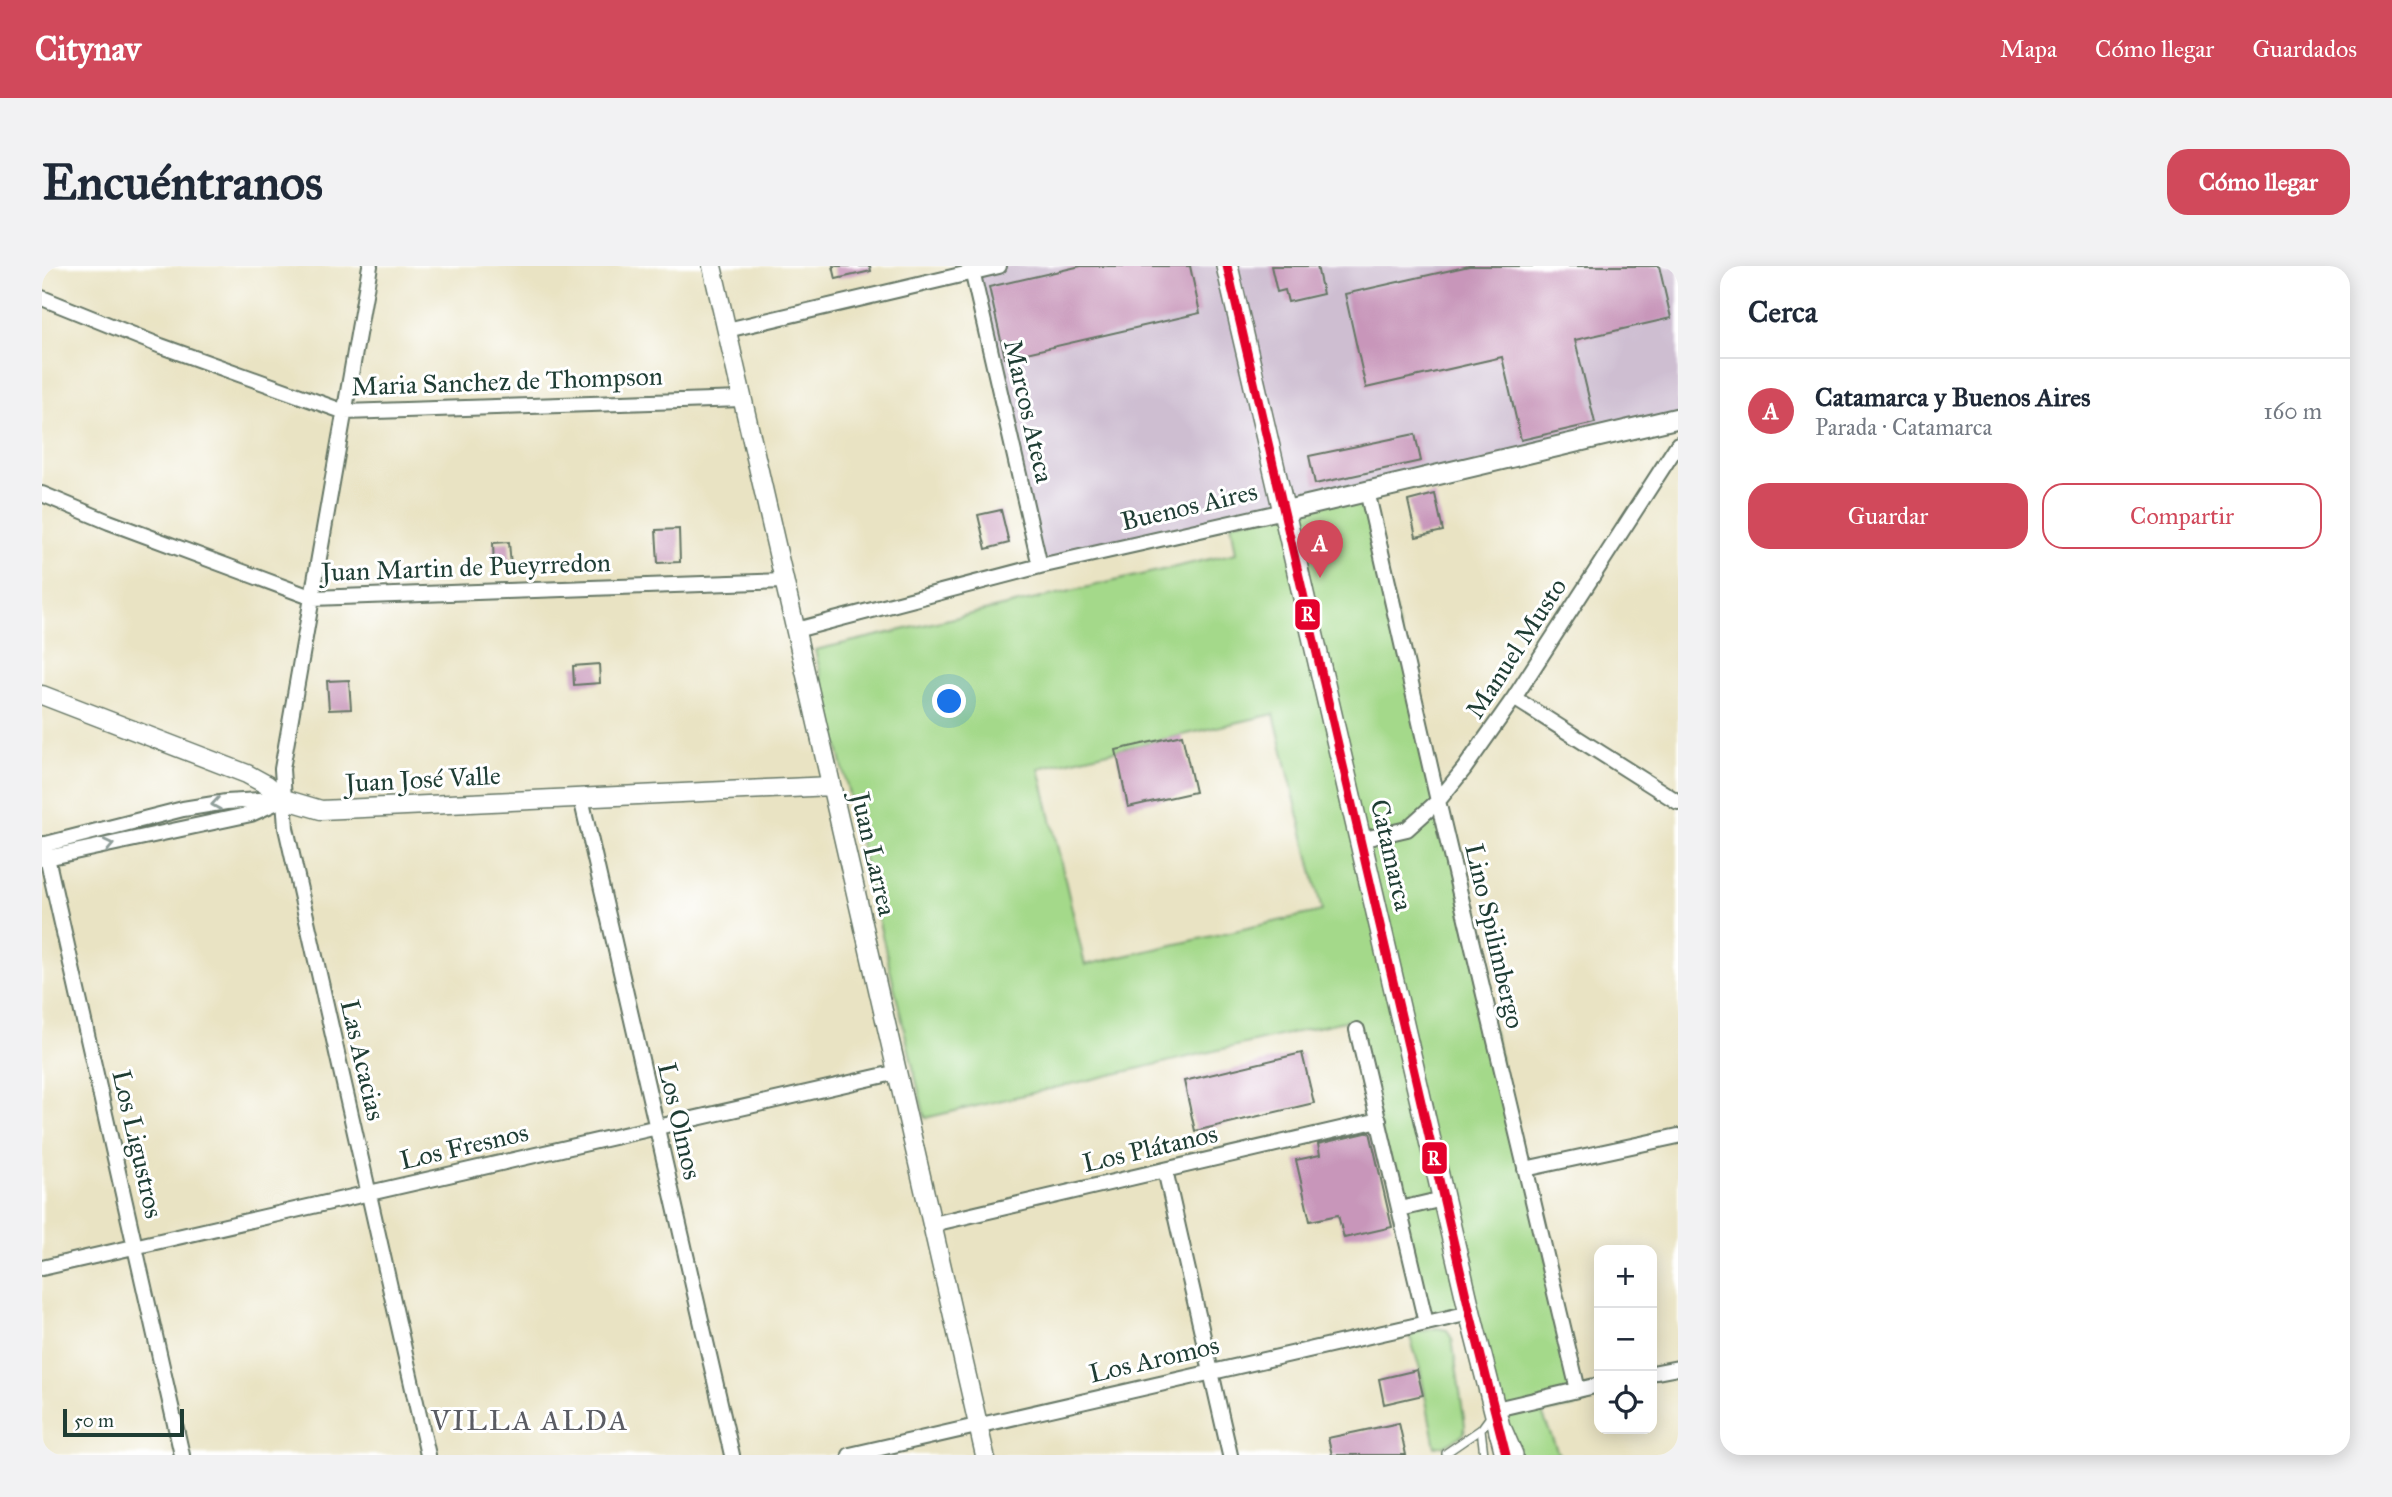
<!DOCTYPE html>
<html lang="es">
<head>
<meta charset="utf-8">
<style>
  body { margin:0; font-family:"IM FELL Great Primer",serif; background:#f2f2f3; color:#1f2937 }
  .controls { position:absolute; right:21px; bottom:21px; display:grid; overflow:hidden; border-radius:14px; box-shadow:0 4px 18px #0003 }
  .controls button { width:63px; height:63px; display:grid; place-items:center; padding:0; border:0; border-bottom:2px solid #e0e1e3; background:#fff; color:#1f2937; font:35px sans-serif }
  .scale { position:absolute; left:21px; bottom:18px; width:121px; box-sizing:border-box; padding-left:7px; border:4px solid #1f3d34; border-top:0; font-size:19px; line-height:24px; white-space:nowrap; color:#1f3d34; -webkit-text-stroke:5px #fff; paint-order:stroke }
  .you { position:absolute; left:908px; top:436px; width:24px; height:24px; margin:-18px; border:5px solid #fff; border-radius:50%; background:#1a73e8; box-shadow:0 0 0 10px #1a73e833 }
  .badge { display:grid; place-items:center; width:46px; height:46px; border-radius:50%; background:#d1495b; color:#fff; font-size:23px; font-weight:700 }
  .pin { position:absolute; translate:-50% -58px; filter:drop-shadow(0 2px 4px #0008) }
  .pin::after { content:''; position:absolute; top:37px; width:24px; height:21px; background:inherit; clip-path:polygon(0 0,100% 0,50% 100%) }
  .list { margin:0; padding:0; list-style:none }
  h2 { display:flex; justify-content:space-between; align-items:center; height:91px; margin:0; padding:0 28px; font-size:30px }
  h2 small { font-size:23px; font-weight:400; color:#747a83 }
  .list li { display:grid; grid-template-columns:46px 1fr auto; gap:21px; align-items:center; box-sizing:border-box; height:105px; padding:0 28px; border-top:2px solid #e0e1e3 }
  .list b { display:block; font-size:26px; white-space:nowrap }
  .list p { margin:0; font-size:23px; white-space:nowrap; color:#747a83 }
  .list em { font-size:23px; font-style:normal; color:#747a83 }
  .actions { display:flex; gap:14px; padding:21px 28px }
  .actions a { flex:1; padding:16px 0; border:2px solid #d1495b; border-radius:21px; text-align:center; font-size:24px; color:#d1495b }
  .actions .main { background:#d1495b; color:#fff }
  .icon { flex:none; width:38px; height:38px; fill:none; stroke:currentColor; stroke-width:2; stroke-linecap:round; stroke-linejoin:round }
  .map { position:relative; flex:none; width:1636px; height:1189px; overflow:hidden; border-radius:21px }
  header { display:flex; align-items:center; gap:42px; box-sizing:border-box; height:98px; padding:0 35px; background:#d1495b; color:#fff }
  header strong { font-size:33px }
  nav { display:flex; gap:38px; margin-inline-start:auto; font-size:24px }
  .intro { display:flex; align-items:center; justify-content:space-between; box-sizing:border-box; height:168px; padding:0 42px }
  h1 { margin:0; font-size:49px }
  .button { padding:18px 32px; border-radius:21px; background:#d1495b; color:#fff; font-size:24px; font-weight:700 }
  main { display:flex; gap:42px; padding:0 42px }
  aside { flex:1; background:#fff; border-radius:21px; box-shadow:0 4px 18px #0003 }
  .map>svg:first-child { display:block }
</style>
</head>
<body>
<header>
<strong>Citynav</strong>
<nav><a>Mapa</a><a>Cómo llegar</a><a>Guardados</a></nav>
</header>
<div class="intro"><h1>Encuéntranos</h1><a class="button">Cómo llegar</a></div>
<main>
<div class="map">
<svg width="1636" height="1189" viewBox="0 0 1636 1189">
  <rect width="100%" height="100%" fill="#fff"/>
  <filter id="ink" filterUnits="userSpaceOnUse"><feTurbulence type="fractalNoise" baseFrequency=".0143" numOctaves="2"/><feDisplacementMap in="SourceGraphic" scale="14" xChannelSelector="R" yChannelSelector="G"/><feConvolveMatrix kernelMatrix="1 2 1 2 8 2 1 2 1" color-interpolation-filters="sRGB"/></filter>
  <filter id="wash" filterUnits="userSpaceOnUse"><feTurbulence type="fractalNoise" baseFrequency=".00686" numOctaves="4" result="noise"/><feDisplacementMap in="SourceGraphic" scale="28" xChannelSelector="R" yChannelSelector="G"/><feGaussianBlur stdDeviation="1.57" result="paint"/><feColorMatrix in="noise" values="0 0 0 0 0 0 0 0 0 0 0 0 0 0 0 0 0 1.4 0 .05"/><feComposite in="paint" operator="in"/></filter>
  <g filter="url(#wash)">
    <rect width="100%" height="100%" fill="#e9e3c3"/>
    <path fill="#cebed1" d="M 929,0 L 1636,0 L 1636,152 L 998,300 Z"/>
    <path fill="#a4d98a" stroke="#628b5f" stroke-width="2" fill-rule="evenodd" d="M 1325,225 L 1539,1139 L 1500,1147 L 1517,1189 L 1469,1189 L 1428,1047 L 1384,1057 L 1315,764 L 1306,754 L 883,852 L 773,384 L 1194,287 L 1189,257 ZM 1232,448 L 1280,645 L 1043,699 L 997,502 Z
      M 1395,1062 L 1405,1064 L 1410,1073 L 1423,1159 L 1422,1168 L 1403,1179 L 1393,1181 L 1378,1103 L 1367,1068 Z"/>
    <g id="blocks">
      <path fill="#c896ba" d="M 791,0 L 828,0 L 829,5 L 794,13 Z
        M 1039,0 L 1148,0 L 1158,47 L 963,92 L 947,21 Z
        M 1229,0 L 1275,0 L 1281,28 L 1246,36 L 1243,24 L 1235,26 Z
        M 1427,0 L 1617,0 L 1629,52 L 1533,74 L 1553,157 L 1479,174 L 1460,91 L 1324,122 L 1303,28 Z
        M 1373,168 L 1379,195 L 1273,218 L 1267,190 Z
        M 1393,228 L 1401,265 L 1374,271 L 1366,235 Z
        M 959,244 L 967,277 L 944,283 L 936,249 Z
        M 637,263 L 638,296 L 616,297 L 614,264 Z
        M 467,276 L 469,300 L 452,301 L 451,277 Z
        M 557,398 L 558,417 L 532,419 L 531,400 Z
        M 307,414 L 309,443 L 287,444 L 285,415 Z
        M 1140,469 L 1153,526 L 1086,541 L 1074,484 Z
        M 1260,787 L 1272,837 L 1153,865 L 1142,815 Z
        M 1328,866 L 1350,961 L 1302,972 L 1296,949 L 1268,955 L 1254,894 L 1278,889 L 1276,878 Z
        M 1375,1104 L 1381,1129 L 1342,1138 L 1337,1113 Z
        M 1357,1157 L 1364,1189 L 1290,1189 L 1286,1172 Z"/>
    </g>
  </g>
  <g filter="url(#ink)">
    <use href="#blocks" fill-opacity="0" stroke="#676" stroke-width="2"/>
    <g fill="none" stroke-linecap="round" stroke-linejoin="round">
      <g stroke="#676" stroke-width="10">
        <path id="service" d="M 1404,1189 L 1404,1187 L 1439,1163
          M 1442,1189 L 1439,1163 L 1450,1148"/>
      </g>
      <g stroke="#676" stroke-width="18">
        <path id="minor" d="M 328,0 L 240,503 L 244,562 L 386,1189
          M 929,0 L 998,300
          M 0,32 L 119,80 L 303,146 L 700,133
          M 685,64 L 957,0
          M 1325,225 L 1396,535 L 1536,1124
          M 0,228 L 67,256 L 271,332 L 742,315
          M 754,364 L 998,300 L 1242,245
          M 1472,432 L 1636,536
          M 539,532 L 690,1189
          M 1318,574 L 1365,563 L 1396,535 L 1422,503 L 1472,432 L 1636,178
          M 2,578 L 140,1189
          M 0,579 L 141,543 L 184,536 L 233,533
          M 0,593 L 209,548 L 242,533
          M 1315,764 L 1384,1057
          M 1483,903 L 1636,870
          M 1123,904 L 1188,1189
          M 1358,943 L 1401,933
          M 891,958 L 1337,854
          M 0,1002 L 856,806
          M 1610,1107 L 1636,1102
          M 1454,1143 L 1557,1119
          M 808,1189 L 1428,1047"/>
      </g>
      <g stroke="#676" stroke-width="21">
        <path id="tertiary" d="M 670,0 L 943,1189
          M 0,429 L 205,508 L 225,519 L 242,533 L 279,544 L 789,520"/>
      </g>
      <g stroke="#676" stroke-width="23">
        <path id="secondary" d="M 1242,245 L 1636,152"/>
      </g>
      <g stroke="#676" stroke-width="24">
        <path id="primary" d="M 1185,0 L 1428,1047 L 1463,1184"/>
      </g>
      <g stroke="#676" stroke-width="26">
        <path id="trunk" d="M 1459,1166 L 1469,1189"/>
      </g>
      <use href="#service" stroke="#fff" stroke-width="7"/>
      <use href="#minor" stroke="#fff" stroke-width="14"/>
      <use href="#tertiary" stroke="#fff" stroke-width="18"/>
      <use href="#secondary" stroke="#fff" stroke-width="19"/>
      <use href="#primary" stroke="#fff" stroke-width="21"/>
      <use href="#trunk" stroke="#fff" stroke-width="23"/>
      <g stroke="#fff" stroke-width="14">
        <path id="bus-1" d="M 1185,0 L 1428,1047 L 1464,1189"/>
      </g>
      <use href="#bus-1" stroke="#e4002b" stroke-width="9"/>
    </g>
    <defs><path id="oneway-chevron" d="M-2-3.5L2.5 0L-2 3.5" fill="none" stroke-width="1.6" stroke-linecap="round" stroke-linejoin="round" transform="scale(1.75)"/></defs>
    <g stroke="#8f9e9a">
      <use href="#oneway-chevron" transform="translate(174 538) rotate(171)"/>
      <use href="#oneway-chevron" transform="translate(67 579) rotate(-12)"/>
    </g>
  </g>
  <g text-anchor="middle" stroke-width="6" stroke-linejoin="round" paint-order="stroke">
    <g font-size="26" fill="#1f3d34" stroke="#fff">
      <text transform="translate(465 115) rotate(-2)" y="9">Maria Sanchez de Thompson</text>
      <text transform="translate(987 145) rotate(77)" y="9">Marcos Ateca</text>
      <text transform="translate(1147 240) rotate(-13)" y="9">Buenos Aires</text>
      <text transform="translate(424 301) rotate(-2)" y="9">Juan Martin de Pueyrredon</text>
      <text transform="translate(1474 382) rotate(-57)" y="9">Manuel Musto</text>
      <text transform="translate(381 513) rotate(-3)" y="9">Juan José Valle</text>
      <text transform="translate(832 588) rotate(77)" y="9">Juan Larrea</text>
      <text transform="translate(1350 589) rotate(77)" y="9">Catamarca</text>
      <text transform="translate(1453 670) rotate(77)" y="9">Lino Spilimbergo</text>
      <text transform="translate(321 794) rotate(77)" y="9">Las Acacias</text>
      <text transform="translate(638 855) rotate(77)" y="9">Los Olmos</text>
      <text transform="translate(96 878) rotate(77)" y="9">Los Ligustros</text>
      <text transform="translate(422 880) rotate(-13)" y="9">Los Fresnos</text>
      <text transform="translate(1108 882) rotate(-13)" y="9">Los Plátanos</text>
      <text transform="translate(1112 1093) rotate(-13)" y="9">Los Aromos</text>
    </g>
    <g font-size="28" letter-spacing="2" fill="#5a5c63" stroke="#fff">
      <text x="488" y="1164">VILLA ALDA</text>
    </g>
  </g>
  <g stroke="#fff" stroke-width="2.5">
    <rect x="1252" y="332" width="27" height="33" rx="7" fill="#e4002b"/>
    <rect x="1379" y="875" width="27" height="34" rx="7" fill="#e4002b"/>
  </g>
  <g font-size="19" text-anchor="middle" font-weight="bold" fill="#fff">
    <text x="1266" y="355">R</text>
    <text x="1392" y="899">R</text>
  </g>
</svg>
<div class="controls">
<button>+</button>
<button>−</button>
<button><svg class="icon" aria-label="locate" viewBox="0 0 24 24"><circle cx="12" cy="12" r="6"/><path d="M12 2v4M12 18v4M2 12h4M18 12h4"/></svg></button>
</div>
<div class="scale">50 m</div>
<div class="you"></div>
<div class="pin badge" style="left:1278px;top:312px">A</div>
</div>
<aside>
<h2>Cerca<small></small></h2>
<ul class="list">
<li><span class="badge">A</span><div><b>Catamarca y Buenos Aires</b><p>Parada · Catamarca</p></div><em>160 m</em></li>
</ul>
<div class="actions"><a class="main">Guardar</a><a>Compartir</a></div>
</aside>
</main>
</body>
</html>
